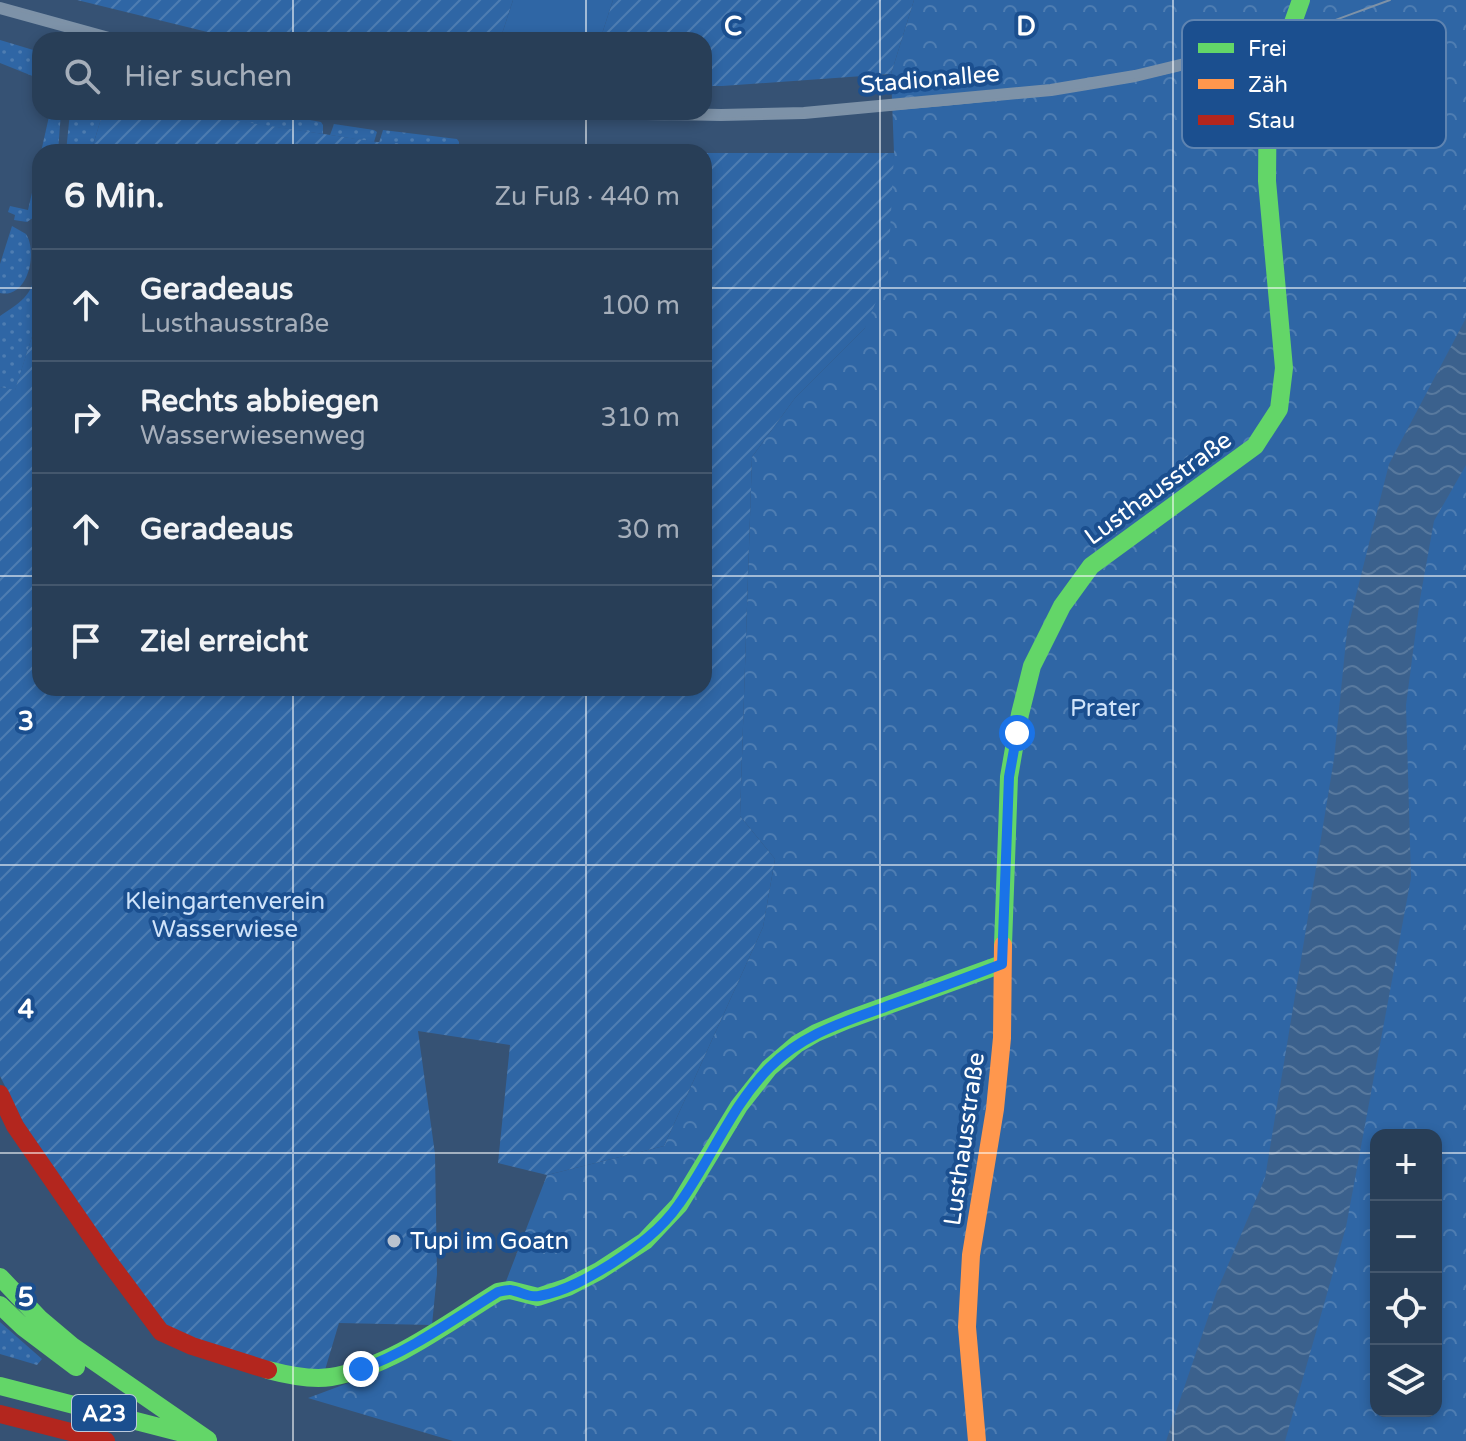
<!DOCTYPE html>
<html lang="de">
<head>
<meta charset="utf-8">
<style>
  body { margin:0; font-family:"Varela Round",sans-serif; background:#30455d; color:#f1f3f6 }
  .controls { position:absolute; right:24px; bottom:24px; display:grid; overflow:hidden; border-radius:16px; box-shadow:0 4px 12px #0003 }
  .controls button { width:72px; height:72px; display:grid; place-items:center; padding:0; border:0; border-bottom:2px solid #44576d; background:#283e57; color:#f1f3f6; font:40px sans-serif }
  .stop { position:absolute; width:24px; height:24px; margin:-18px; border:6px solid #1a73e8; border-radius:50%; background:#fff }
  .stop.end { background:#1a73e8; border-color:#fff; box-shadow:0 2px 8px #0008 }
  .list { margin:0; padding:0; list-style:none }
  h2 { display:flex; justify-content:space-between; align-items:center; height:104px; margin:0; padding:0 32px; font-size:34px }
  h2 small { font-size:26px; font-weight:400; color:#a5aeba }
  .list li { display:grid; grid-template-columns:52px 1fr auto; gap:24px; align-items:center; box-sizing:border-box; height:112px; padding:0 32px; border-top:2px solid #44576d }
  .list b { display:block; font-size:30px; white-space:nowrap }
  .list p { margin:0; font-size:26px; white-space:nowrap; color:#a5aeba }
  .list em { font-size:26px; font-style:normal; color:#a5aeba }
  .icon { flex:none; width:44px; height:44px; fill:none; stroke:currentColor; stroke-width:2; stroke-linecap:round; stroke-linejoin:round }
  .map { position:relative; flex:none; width:1466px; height:1441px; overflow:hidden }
  .search { position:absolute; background:#283e57; box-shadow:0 4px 12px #0003; left:32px; top:32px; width:680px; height:88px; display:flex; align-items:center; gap:20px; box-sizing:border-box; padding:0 28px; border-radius:24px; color:#a5aeba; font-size:30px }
  .panel { position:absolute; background:#283e57; box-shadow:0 4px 12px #0003; left:32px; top:144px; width:680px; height:552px; border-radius:24px }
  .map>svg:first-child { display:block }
</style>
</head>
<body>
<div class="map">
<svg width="1466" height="1441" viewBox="0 0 1466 1441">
  <defs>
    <pattern id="grass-dots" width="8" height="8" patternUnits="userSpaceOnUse" patternTransform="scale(2)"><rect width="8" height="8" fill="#2f66a5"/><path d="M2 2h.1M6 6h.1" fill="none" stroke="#4e7db2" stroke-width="1.8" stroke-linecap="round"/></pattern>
    <pattern id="park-crowns" width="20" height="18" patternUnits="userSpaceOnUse" patternTransform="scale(2)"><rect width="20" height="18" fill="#2f66a5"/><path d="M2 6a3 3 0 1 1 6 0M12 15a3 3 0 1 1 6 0" fill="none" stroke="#4e7db2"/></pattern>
    <pattern id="garden-furrows" width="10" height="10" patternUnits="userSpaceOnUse" patternTransform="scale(2)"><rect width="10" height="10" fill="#2f66a5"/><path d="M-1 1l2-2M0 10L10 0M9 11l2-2" fill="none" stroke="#4e7db2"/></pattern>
    <pattern id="water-waves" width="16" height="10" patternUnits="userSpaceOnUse" patternTransform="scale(2)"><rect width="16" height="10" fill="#3b618d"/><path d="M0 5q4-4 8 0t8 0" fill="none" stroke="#58799e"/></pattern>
  </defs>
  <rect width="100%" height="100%" fill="#365274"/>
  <path fill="url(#grass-dots)" d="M 0,40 L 40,52 L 40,79 L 0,63 Z
    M 50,112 L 61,112 L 58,152 L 41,152 Z
    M 70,112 L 103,112 L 91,152 L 66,152 Z
    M 231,112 L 267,112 L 321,122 L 323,125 L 323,134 L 227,120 Z
    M 334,124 L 374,130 L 377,132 L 374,142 L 330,135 Z
    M 383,130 L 457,139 L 459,142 L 459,147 L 379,143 Z
    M 40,158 L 40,213 L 27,222 L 14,220 L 15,215 L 8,212 L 10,206 L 28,210 Z
    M 12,226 L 26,234 C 38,252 28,299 0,293 L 0,264 Z
    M 40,258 L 40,311 L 15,391 L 0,387 L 0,316 C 32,295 30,294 40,258 Z
    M 0,1322 L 42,1359 L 37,1365 L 0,1354 Z"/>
  <path fill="url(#park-crowns)" fill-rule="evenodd" d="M 914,0 L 1466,0 L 1466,1441 L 453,1441 L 308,1398 L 391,1367 L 446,1336 L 498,1302 L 547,1175 L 664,1146 L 763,927 L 775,859 L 740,816 L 752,457 L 795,398 L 865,328 L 894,153 L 891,74 ZM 1376,1135 L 1436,1135 L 1436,1411 L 1376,1411 Z"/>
  <path fill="url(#garden-furrows)" d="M 77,0 L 513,0 L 500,40 L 240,40 Z
    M 613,0 L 914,0 L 891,74 L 722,86 L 704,86 L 704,40 L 600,40 Z
    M 103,112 L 204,112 L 224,119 L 377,142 L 564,152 L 91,152 Z
    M 704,153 L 894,153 L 888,273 L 865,328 L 795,398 L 752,457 L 740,816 L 775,859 L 763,927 L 664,1146 L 547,1175 L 498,1163 L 510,1045 L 418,1031 L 435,1154 L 437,1274 L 432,1325 L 339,1323 L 325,1370 L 289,1368 L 171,1332 L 108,1252 L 23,1122 L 0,1076 L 0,387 L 15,390 L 40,311 L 40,688 L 704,688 Z"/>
  <path fill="#2f66a5" d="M 513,0 L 613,0 L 600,40 L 500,40 Z"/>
  <path fill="url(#water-waves)" d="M 1466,318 L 1466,465 L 1434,521 L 1420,599 L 1406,705 L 1411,878 L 1346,1227 L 1285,1441 L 1166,1441 L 1217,1291 L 1265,1178 L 1334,759 L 1347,631 L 1389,464 Z"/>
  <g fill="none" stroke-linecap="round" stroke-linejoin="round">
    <path stroke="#7d92a8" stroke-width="12" d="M 0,8 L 116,40
      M 566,112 L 721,115 L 804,113 L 1051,90 L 1135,76 L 1201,60 L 1290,31"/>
    <path stroke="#63d668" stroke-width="18" d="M 1003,945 L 1009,777 L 1020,714 L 1032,666 L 1062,606 L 1091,566 L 1255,446 L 1279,409 L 1284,368 L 1267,181 L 1268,73 L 1290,31 L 1301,0
      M 0,1277 L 40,1319 L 72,1346 L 208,1440
      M 0,1305 L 23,1327 L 76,1367
      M 268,1370 C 287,1375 312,1380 331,1377 C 392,1366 446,1324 498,1292 L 510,1290 L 538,1297 L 568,1287 L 599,1271 L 645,1241 L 679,1205 L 739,1106 L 769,1068 L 797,1044 L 816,1033 L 847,1020 L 1002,964
      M 0,1386 L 194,1436"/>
    <path stroke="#ff974d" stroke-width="18" d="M 977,1441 L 967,1327 L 971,1255 L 995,1109 L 1002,1038 L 1003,945"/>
    <path stroke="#b3261e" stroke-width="18" d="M 0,1094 L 15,1126 L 106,1258 L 161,1332 L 192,1346 L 268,1370
      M 0,1414 L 106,1441"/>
    <path stroke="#7e92a7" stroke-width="2" d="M 0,5 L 127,40
      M 489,112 C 641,125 792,119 943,105 C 1024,97 1104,89 1183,69 C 1253,52 1321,25 1390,0"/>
  </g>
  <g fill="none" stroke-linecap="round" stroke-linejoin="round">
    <path stroke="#1a73e8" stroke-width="10" d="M 361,1369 C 409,1352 454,1319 498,1292 C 502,1291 506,1290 510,1290 C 520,1291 528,1298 539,1296 C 564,1292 590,1277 611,1264 C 637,1247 661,1230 679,1204 C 711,1160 731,1106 770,1067 C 805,1032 848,1021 893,1004 C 930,991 966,978 1002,964 L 1009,777 L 1017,733"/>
  </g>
  <path fill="none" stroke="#fff" stroke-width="2" stroke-opacity="0.55" d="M 293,0 L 293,40M 586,0 L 586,40M 880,0 L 880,1441M 1173,0 L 1173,1441M 293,112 L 293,152M 586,112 L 586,152M 0,288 L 40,288M 704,288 L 1466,288M 0,576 L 40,576M 704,576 L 1466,576M 293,688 L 293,1441M 586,688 L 586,1441M 0,865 L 1466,865M 0,1153 L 1376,1153M 1436,1153 L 1466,1153"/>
  <circle fill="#b9c2ce" stroke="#1b4f8f" stroke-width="3" cx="394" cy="1241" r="8"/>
  <g text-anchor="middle" stroke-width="8" stroke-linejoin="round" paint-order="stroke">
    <rect fill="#1b4f8f" stroke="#bbcadd" stroke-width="2" x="72" y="1395" width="64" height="36" rx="6"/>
    <g font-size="22" font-weight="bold" fill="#fff">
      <text x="104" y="1421">A23</text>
    </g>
    <g font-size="24" fill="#fff" stroke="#1b4f8f">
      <text transform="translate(930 79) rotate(-5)" y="8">Stadionallee</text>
      <text transform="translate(1158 488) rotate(-36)" y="8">Lusthausstraße</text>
      <text transform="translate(964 1139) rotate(-82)" y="8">Lusthausstraße</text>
    </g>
    <g font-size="24" fill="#cfe3fa" stroke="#1b4f8f">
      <text x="1105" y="716">Prater</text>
      <text x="225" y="909">Kleingartenverein<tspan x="225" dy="28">Wasserwiese</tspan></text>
    </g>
    <g font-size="24" fill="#fff" stroke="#1b4f8f" text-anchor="start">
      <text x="410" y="1249">Tupi im Goatn</text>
    </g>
  </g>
  <rect x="1182" y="20" width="264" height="128" rx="12" fill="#1b4f8f" stroke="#5f84b1" stroke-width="2"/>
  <rect x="1198" y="43" width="36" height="10" fill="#63d668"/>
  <rect x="1198" y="79" width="36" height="10" fill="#ff974d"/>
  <rect x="1198" y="115" width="36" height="10" fill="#b3261e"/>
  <g font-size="22" fill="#fff">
    <text x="1248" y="56">Frei</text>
    <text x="1248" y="92">Zäh</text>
    <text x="1248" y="128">Stau</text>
  </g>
  <g font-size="26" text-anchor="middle" font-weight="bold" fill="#fff" stroke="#1b4f8f" stroke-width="8" stroke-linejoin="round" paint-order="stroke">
    <text x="733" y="35">C</text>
    <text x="1026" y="35">D</text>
    <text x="26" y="730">3</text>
    <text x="26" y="1018">4</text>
    <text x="26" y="1306">5</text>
  </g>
</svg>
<div class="controls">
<button>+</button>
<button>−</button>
<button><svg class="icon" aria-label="locate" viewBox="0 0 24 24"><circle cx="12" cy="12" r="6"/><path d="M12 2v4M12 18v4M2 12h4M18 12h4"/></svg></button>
<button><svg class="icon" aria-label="layers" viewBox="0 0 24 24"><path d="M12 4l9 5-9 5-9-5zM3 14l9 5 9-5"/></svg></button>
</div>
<div class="stop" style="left:1017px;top:733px"></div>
<div class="stop end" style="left:361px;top:1369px"></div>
<div class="search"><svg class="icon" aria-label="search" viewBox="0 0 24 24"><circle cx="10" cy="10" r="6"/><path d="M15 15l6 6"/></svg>Hier suchen</div>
<section class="panel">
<h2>6 Min.<small>Zu Fuß · 440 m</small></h2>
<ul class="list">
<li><svg class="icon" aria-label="ahead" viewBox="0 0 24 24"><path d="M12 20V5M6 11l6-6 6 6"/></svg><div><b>Geradeaus</b><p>Lusthausstraße</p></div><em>100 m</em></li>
<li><svg class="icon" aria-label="right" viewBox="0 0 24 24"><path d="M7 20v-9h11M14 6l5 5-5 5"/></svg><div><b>Rechts abbiegen</b><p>Wasserwiesenweg</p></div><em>310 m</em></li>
<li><svg class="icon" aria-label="ahead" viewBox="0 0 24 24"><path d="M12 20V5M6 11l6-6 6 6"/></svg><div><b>Geradeaus</b></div><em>30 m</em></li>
<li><svg class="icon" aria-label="arrive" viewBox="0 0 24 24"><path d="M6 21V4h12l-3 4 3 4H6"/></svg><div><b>Ziel erreicht</b></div></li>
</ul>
</section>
</div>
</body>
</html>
